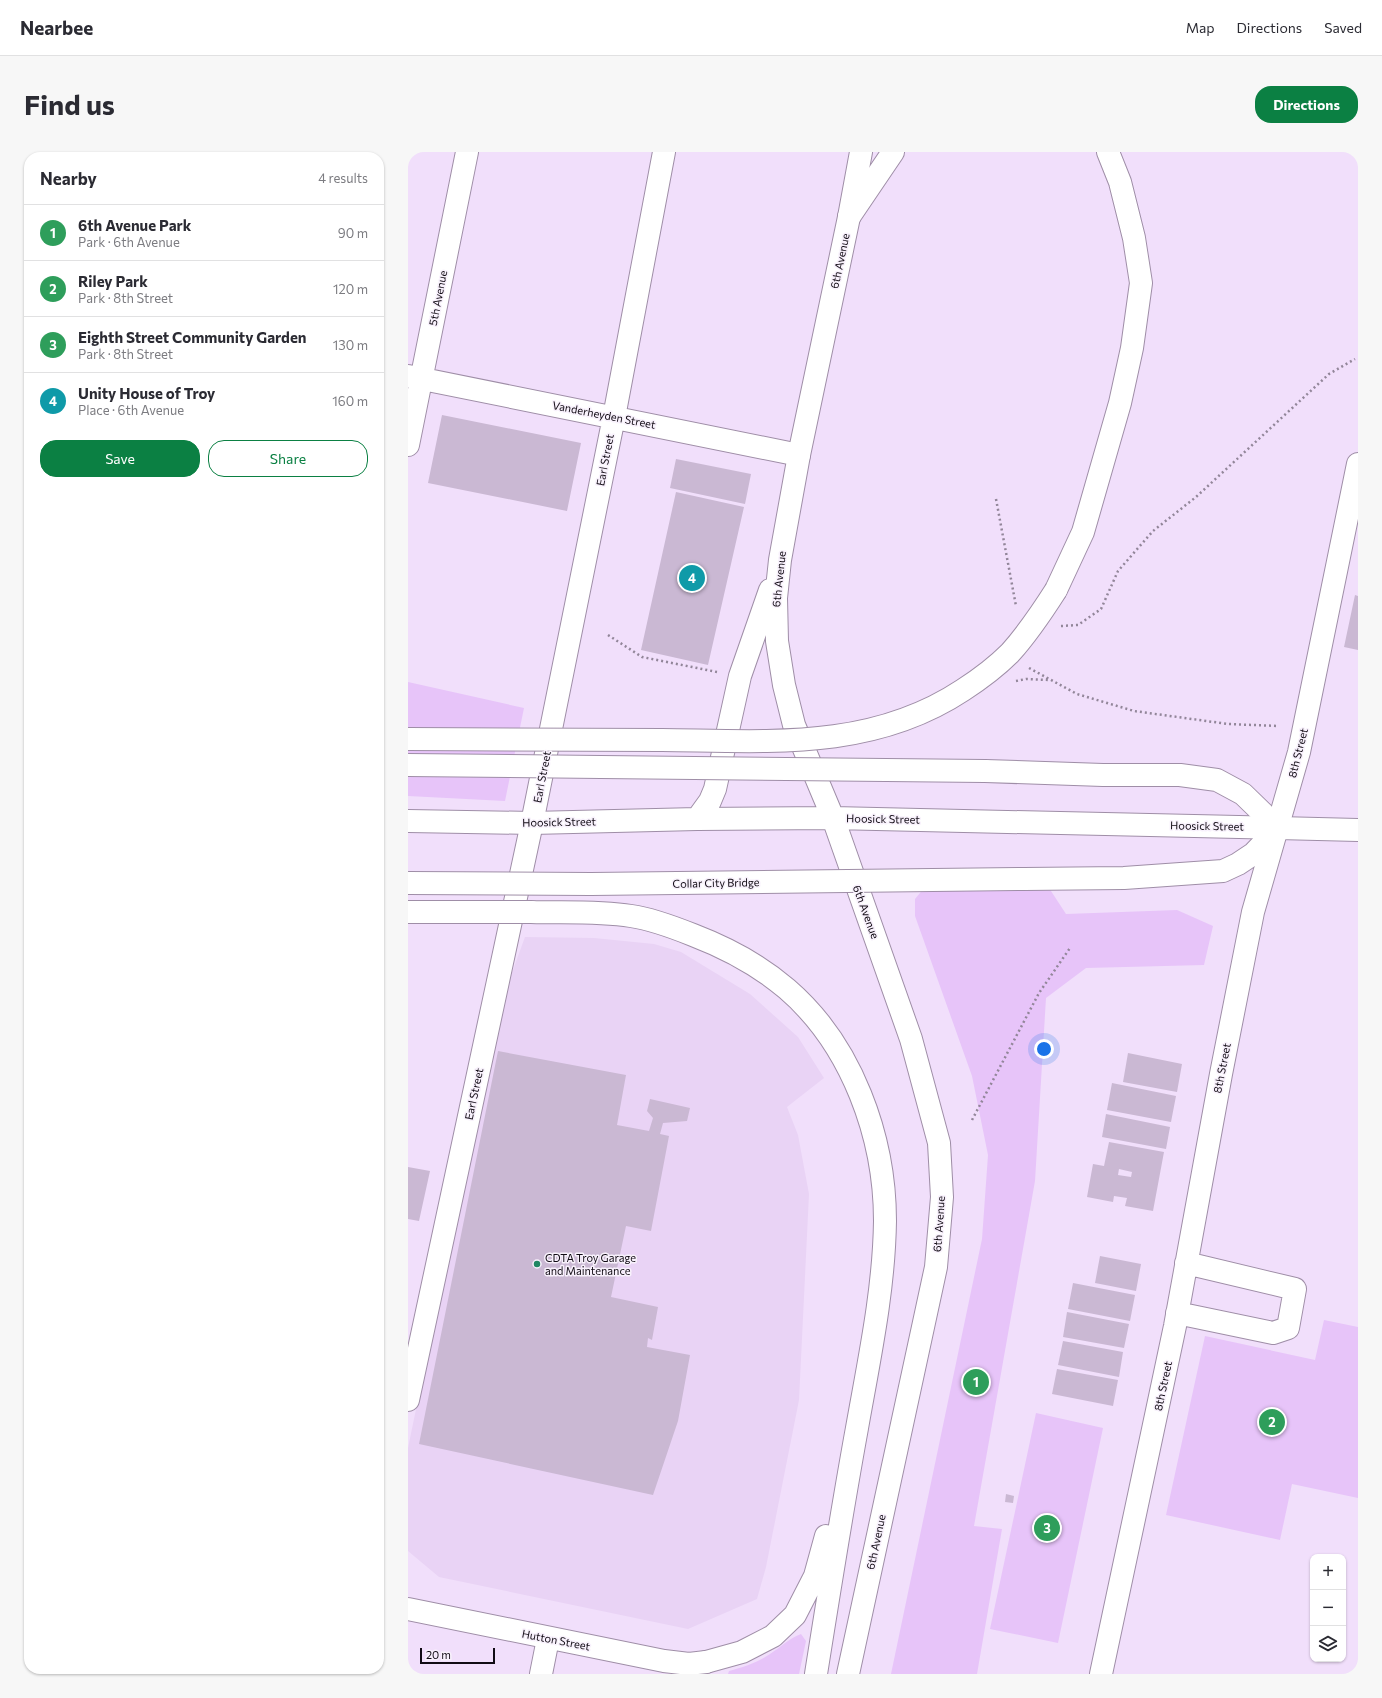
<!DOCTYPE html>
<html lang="en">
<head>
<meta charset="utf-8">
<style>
  body { margin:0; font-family:Commissioner,sans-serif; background:#f7f7f7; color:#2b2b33 }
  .controls { position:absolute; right:12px; bottom:12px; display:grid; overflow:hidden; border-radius:8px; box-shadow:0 1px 3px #0004 }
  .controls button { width:36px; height:36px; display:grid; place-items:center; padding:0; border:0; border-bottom:1px solid #e1e1e2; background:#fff; color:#2b2b33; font:20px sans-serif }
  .scale { position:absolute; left:12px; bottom:10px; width:75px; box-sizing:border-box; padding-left:4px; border:2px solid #110b14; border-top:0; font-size:11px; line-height:14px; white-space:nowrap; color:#110b14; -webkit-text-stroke:3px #f8f1fc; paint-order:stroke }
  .you { position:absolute; left:636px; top:897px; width:14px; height:14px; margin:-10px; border:3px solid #fff; border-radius:50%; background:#1a73e8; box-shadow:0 0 0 6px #1a73e833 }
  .badge { display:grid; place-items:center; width:26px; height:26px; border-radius:50%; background:#0b8043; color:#fff; font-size:13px; font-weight:700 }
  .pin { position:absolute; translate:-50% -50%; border:2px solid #fff; box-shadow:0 1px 4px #0006 }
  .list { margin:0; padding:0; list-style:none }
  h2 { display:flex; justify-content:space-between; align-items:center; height:52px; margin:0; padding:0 16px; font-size:17px }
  h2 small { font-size:13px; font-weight:400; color:#7c7c81 }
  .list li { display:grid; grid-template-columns:26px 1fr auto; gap:12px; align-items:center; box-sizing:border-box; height:56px; padding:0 16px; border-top:1px solid #e1e1e2 }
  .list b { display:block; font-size:15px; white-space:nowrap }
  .list p { margin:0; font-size:13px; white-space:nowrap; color:#7c7c81 }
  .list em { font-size:13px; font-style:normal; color:#7c7c81 }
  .actions { display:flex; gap:8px; padding:12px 16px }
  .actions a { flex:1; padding:9px 0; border:1px solid #0b8043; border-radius:16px; text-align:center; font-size:14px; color:#0b8043 }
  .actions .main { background:#0b8043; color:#fff }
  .icon { flex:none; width:22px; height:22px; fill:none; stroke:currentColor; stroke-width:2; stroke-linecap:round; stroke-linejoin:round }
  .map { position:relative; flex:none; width:950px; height:1522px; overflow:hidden; border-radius:16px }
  header { display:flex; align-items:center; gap:24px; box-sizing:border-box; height:56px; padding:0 20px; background:#fff; border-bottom:1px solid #e1e1e2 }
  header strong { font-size:19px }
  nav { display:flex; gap:22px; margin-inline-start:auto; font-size:14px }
  .intro { display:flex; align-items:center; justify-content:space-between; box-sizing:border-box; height:96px; padding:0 24px }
  h1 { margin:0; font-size:28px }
  .button { padding:10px 18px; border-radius:16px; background:#0b8043; color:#fff; font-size:14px; font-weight:700 }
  main { display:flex; gap:24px; padding:0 24px }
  aside { flex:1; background:#fff; border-radius:16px; box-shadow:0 1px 3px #0004 }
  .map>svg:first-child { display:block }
</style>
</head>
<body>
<header>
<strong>Nearbee</strong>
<nav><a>Map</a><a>Directions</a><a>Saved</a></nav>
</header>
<div class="intro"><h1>Find us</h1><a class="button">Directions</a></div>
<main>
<aside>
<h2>Nearby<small>4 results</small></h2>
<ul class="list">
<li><span class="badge" style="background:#2e9e5b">1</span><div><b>6th Avenue Park</b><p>Park · 6th Avenue</p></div><em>90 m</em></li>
<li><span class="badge" style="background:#2e9e5b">2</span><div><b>Riley Park</b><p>Park · 8th Street</p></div><em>120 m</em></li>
<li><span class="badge" style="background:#2e9e5b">3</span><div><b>Eighth Street Community Garden</b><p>Park · 8th Street</p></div><em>130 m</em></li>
<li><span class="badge" style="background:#0f9aa8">4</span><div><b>Unity House of Troy</b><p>Place · 6th Avenue</p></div><em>160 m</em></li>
</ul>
<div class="actions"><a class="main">Save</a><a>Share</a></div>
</aside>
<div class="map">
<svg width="950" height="1522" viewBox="0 0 950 1522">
  <rect width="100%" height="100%" fill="#f1dffb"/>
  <path fill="#e9d3f5" d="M 117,785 L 186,786 L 246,792 L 273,800 L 342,842 L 390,885 L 416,926 L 379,955 L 390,983 L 401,1042 L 391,1248 L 358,1415 L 349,1447 L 280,1477 L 31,1425 L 0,1399 L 0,1296 L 83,894 L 101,829 Z"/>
  <path fill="#e7c4f9" d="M 0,530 L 116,556 L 97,649 L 0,644 Z
    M 628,716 L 658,762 L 769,758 L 805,774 L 796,813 L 678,816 L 638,846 L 627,1029 L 566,1374 L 594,1377 L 569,1522 L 483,1522 L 574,1087 L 580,1003 L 564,924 L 507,764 L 507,747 L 531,718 Z
    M 916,1168 L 950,1175 L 950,1346 L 884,1332 L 872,1388 L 758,1363 L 797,1184 L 907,1208 Z
    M 628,1261 L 695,1276 L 650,1491 L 582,1477 Z
    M 393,1482 L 398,1489 L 391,1522 L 320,1522 L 321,1519 C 336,1515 349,1511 362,1502 C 373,1495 380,1487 393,1482 Z"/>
  <path fill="#cab8d3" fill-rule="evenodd" d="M 34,263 L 173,291 L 159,359 L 20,331 Z
    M 268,307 L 343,322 L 337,352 L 262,336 Z
    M 268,340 L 336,355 L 300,513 L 233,498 Z
    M 947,443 L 950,444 L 950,498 L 936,495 Z
    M 90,899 L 218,923 L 209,973 L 241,979 L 245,966 L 239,959 L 242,947 L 282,956 L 279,969 L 255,971 L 252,982 L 261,984 L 243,1079 L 218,1074 L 203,1145 L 250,1155 L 244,1188 L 240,1186 L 239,1195 L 282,1203 L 270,1269 L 245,1343 L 11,1292 Z
    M 720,901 L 774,912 L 769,940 L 715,930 Z
    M 704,931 L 768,944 L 763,970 L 699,958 Z
    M 698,962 L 762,975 L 758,997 L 694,985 Z
    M 701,990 L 756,1000 L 745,1059 L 717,1054 L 719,1046 L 706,1044 L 705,1050 L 679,1045 L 685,1012 L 696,1014 ZM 711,1017 L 724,1020 L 723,1025 L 710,1023 Z
    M 0,1015 L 22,1019 L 11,1069 L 0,1067 Z
    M 692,1104 L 733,1112 L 728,1139 L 687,1131 Z
    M 665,1131 L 727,1143 L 722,1169 L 660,1157 Z
    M 659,1160 L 721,1172 L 716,1196 L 655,1185 Z
    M 655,1189 L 715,1200 L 711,1225 L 650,1213 Z
    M 649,1217 L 710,1228 L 705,1254 L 644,1242 Z
    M 598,1342 L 606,1344 L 605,1351 L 597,1350 Z"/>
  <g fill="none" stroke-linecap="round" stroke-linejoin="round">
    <g stroke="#9f8ea7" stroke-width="24">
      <path id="minor" d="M 441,65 L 453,0
        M 0,224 L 391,303
        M 0,293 L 59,0
        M 769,1161 L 865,1181 L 880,1176 L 887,1137 L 778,1111
        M 0,1248 L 124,671 L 206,265 L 256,0
        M 133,1522 L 140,1487
        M 693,1522 L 767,1174 L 813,922 L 845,760 L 891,600 L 950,312"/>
    </g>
    <g stroke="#9f8ea7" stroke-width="24">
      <path id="major" d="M 289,667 L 302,649 L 307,637 L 332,524 L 362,438
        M 0,669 L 124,671 L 289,667 L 425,666 L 870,676
        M 0,1457 L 256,1509 L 281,1512 L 298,1510
        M 440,1522 L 528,1115 L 534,1045 L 531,991 L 503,887 L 425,666 L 386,573 L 376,533 L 369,489 L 368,446 L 372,408 L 391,303 L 441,65"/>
    </g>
    <g stroke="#9f8ea7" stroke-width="24">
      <path id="highway" d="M 441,65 L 485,0
        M 648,438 L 675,380 L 712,251 L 724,196 L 733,131 L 726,86 L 712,30 L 700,0
        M 577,619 L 695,623 L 772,623 L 809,628 L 835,642 L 870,676
        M 870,676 L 950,678
        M 616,727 L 716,726 L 815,719 L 830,712 L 845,702 L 870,676
        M 123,760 C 156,761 190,759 223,764 C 244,767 265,775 285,783 C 319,796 351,813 379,837 C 444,893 477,985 477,1069 C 476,1139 461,1208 449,1276 C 434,1358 421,1440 408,1522
        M 298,1510 L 334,1500 L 365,1484 L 387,1463 L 407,1424 L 418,1384"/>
    </g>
    <path stroke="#928699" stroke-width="2.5" stroke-dasharray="2 3" stroke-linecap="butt" d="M 588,347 L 608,454
      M 653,474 L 670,473 L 693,457 L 710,419 L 745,379 L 788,345 L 921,222 L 947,207
      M 200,483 L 234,505 L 309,520
      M 621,516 L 669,542 L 726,559 L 820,572 L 871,574
      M 608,529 L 618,527 L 641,528
      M 564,968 L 631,841 L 662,796"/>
    <use href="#minor" stroke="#fff" stroke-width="22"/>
    <use href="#major" stroke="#fff" stroke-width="22"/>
    <use href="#highway" stroke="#fff" stroke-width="22"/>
    <g stroke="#9f8ea7" stroke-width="24" stroke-linecap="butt">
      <path id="highway-bridge" d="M 0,587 C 85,587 170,588 254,588 C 359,589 463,599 555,538 C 572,527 588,515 602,501 C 620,481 634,460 648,438
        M 0,613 L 577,619
        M 0,731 L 183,732 L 616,727
        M 0,760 L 123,760"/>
    </g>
    <use href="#highway-bridge" stroke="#fff" stroke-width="22"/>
  </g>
  <circle fill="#1f8763" stroke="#f8f1fc" stroke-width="1.5" cx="129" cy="1112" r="4"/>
  <g text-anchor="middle" stroke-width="3" stroke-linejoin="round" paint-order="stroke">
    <g font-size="11" fill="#110b14" stroke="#f8f1fc">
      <text transform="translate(432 109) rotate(-78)" y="4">6th Avenue</text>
      <text transform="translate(30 146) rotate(-79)" y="4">5th Avenue</text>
      <text transform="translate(196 263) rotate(11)" y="4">Vanderheyden Street</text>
      <text transform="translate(197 308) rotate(-79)" y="4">Earl Street</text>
      <text transform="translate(371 427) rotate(-84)" y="4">6th Avenue</text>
      <text transform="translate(890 601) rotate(-76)" y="4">8th Street</text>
      <text transform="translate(134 625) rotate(-79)" y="4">Earl Street</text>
      <text transform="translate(475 667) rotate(1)" y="4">Hoosick Street</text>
      <text transform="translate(151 670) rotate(-1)" y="4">Hoosick Street</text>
      <text transform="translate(799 674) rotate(1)" y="4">Hoosick Street</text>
      <text transform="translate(308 731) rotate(-1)" y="4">Collar City Bridge</text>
      <text transform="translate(458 760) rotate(70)" y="4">6th Avenue</text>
      <text transform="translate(814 916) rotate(-79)" y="4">8th Street</text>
      <text transform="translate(66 942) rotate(-78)" y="4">Earl Street</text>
      <text transform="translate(531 1072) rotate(-86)" y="4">6th Avenue</text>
      <text transform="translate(755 1234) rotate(-78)" y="4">8th Street</text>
      <text transform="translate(468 1390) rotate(-78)" y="4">6th Avenue</text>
      <text transform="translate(148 1488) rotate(11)" y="4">Hutton Street</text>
    </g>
    <g font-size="11" fill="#110b14" stroke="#f8f1fc" text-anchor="start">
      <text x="137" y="1110">CDTA Troy Garage<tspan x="137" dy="13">and Maintenance</tspan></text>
    </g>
  </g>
</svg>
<div class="controls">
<button>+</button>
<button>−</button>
<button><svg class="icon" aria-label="layers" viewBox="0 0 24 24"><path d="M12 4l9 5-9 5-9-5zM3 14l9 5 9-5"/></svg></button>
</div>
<div class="scale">20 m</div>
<div class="you"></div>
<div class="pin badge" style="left:568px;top:1230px;background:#2e9e5b">1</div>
<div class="pin badge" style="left:864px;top:1270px;background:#2e9e5b">2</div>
<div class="pin badge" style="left:639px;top:1376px;background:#2e9e5b">3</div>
<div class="pin badge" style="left:284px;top:426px;background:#0f9aa8">4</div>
</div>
</main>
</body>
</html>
